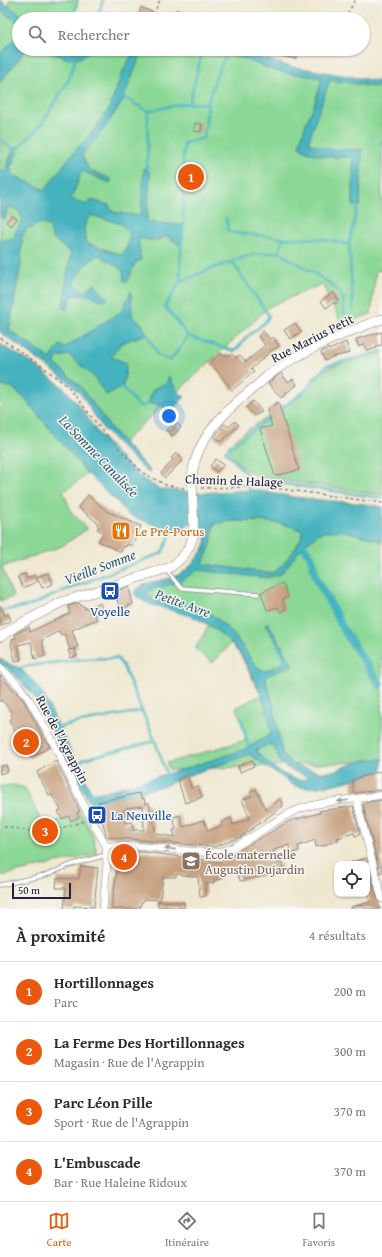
<!DOCTYPE html>
<html lang="fr">
<head>
<meta charset="utf-8">
<style>
  body { margin:0; font-family:"Gentium Book Plus",serif; background:#f2f2f3; color:#2b2b33 }
  .controls { position:absolute; right:12px; bottom:12px; display:grid; overflow:hidden; border-radius:8px; box-shadow:0 1px 3px #0004 }
  .controls button { width:36px; height:36px; display:grid; place-items:center; padding:0; border:0; border-bottom:1px solid #e1e1e2; background:#fff; color:#2b2b33; font:20px sans-serif }
  .scale { position:absolute; left:12px; bottom:10px; width:59px; box-sizing:border-box; padding-left:4px; border:2px solid #22223b; border-top:0; font-size:11px; line-height:14px; white-space:nowrap; color:#22223b; -webkit-text-stroke:3px #f6f6f2; paint-order:stroke }
  .you { position:absolute; left:169px; top:416px; width:14px; height:14px; margin:-10px; border:3px solid #fff; border-radius:50%; background:#1a73e8; box-shadow:0 0 0 6px #1a73e833 }
  .badge { display:grid; place-items:center; width:26px; height:26px; border-radius:50%; background:#ea580c; color:#fff; font-size:13px; font-weight:700 }
  .pin { position:absolute; translate:-50% -50%; border:2px solid #fff; box-shadow:0 1px 4px #0006 }
  .list { margin:0; padding:0; list-style:none }
  h2 { display:flex; justify-content:space-between; align-items:center; height:52px; margin:0; padding:0 16px; font-size:17px }
  h2 small { font-size:13px; font-weight:400; color:#7c7c81 }
  .list li { display:grid; grid-template-columns:26px 1fr auto; gap:12px; align-items:center; box-sizing:border-box; height:60px; padding:0 16px; border-top:1px solid #e1e1e2 }
  .list b { display:block; font-size:15px; white-space:nowrap }
  .list p { margin:0; font-size:13px; white-space:nowrap; color:#7c7c81 }
  .list em { font-size:13px; font-style:normal; color:#7c7c81 }
  .icon { flex:none; width:22px; height:22px; fill:none; stroke:currentColor; stroke-width:2; stroke-linecap:round; stroke-linejoin:round }
  .map { position:relative; flex:none; width:382px; height:909px; overflow:hidden }
  .search { position:absolute; background:#fff; box-shadow:0 1px 3px #0004; left:12px; right:12px; top:12px; height:44px; display:flex; align-items:center; gap:10px; box-sizing:border-box; padding:0 14px; border-radius:22px; color:#7c7c81; font-size:15px }
  .sheet { height:292px; background:#fff }
  nav { display:flex; justify-content:space-around; align-items:center; box-sizing:border-box; height:56px; border-top:1px solid #e1e1e2; background:#fff; font-size:11px; color:#7c7c81 }
  nav a { display:grid; justify-items:center; gap:2px }
  nav .on { color:#ea580c }
  .map>svg:first-child { display:block }
</style>
</head>
<body>
<div class="map">
<svg width="382" height="909" viewBox="0 0 382 909">
  <rect width="100%" height="100%" fill="#f6f6f2"/>
  <filter id="ink" filterUnits="userSpaceOnUse"><feTurbulence type="fractalNoise" baseFrequency=".025" numOctaves="2"/><feDisplacementMap in="SourceGraphic" scale="8" xChannelSelector="R" yChannelSelector="G"/><feConvolveMatrix kernelMatrix="1 2 1 2 8 2 1 2 1" color-interpolation-filters="sRGB"/></filter>
  <filter id="wash" filterUnits="userSpaceOnUse"><feTurbulence type="fractalNoise" baseFrequency=".012" numOctaves="4" result="noise"/><feDisplacementMap in="SourceGraphic" scale="16" xChannelSelector="R" yChannelSelector="G"/><feGaussianBlur stdDeviation="0.9" result="paint"/><feColorMatrix in="noise" values="0 0 0 0 0 0 0 0 0 0 0 0 0 0 0 0 0 1.4 0 .05"/><feComposite in="paint" operator="in"/></filter>
  <g filter="url(#wash)">
    <rect width="100%" height="100%" fill="#efe8d0"/>
    <path fill="#8bd896" stroke="#567d68" d="M 9,0 L 78,0 L 72,19 L 19,19 L 19,49 L 235,49 L 266,65 L 382,85 L 382,271 L 376,270 L 371,314 L 342,324 L 322,284 L 270,306 L 123,442 L 112,430 L 81,387 L 50,359 L 9,330 L 0,326 L 0,4 L 9,9 Z
      M 382,353 L 382,495 L 261,477 C 243,470 240,465 228,450 L 229,445 L 233,441 L 256,424 L 267,418 L 307,388 L 312,379 L 320,372 L 337,364 Z
      M 0,379 L 12,387 L 24,398 L 88,474 L 63,492 L 72,513 L 87,529 L 62,546 L 2,567 L 13,597 L 0,601 Z
      M 246,521 L 274,522 L 299,528 L 303,532 L 319,533 L 331,530 L 342,530 L 382,541 L 382,761 L 169,770 L 167,763 L 246,740 L 241,719 L 236,708 L 261,695 L 241,656 L 231,643 L 213,663 L 195,649 L 209,625 C 199,619 186,613 174,610 C 156,604 150,608 134,594 C 141,581 164,582 177,576 C 186,571 194,563 200,554 C 205,547 209,540 205,531 C 219,519 228,521 246,521 Z
      M 14,785 L 25,788 L 44,827 L 80,811 L 92,834 L 97,854 L 0,876 L 0,786 Z"/>
    <path fill="#45b3bf" stroke="#346a7d" fill-rule="evenodd" d="M 0,0 L 27,19 L 19,19 L 19,23 L 0,10 Z
      M 19,35 L 19,49 L 27,49 L 0,82 L 0,54 Z
      M 45,49 L 93,49 C 77,65 63,59 45,49 Z
      M 135,49 L 143,49 L 122,102 L 103,130 L 82,155 L 89,170 L 111,179 L 110,183 L 82,171 L 71,199 L 87,205 L 91,200 L 109,205 L 113,212 L 141,216 L 144,168 L 150,172 L 147,222 L 184,225 L 181,246 L 167,236 L 156,241 L 138,238 L 141,260 L 135,263 L 128,281 L 124,281 L 123,270 L 99,255 C 87,260 79,272 73,284 L 85,292 L 94,284 L 108,299 L 103,300 L 88,295 L 72,295 L 67,310 L 63,308 L 67,275 L 71,253 L 52,238 L 50,227 L 40,223 L 30,229 L 28,227 L 22,236 L 21,264 L 9,330 L 50,359 L 60,345 L 64,348 L 122,311 L 131,291 L 132,316 L 142,324 L 147,334 L 121,343 L 111,357 L 127,363 L 123,385 L 122,387 L 106,395 L 94,377 L 69,355 L 58,357 L 54,363 L 81,387 L 112,430 L 150,471 L 148,473 L 104,430 L 82,396 L 70,383 L 0,332 L 0,241 L 14,238 L 17,229 L 23,219 L 19,211 L 8,206 L 5,219 L 0,217 L 0,169 L 5,171 L 13,149 L 20,146 L 10,169 L 15,176 L 45,190 L 69,158 L 94,130 L 109,109 L 123,71 ZM 90,215 L 122,224 L 130,234 L 127,247 L 122,255 L 86,243 L 84,226 Z
      M 218,49 L 243,49 L 261,58 L 289,66 L 382,82 L 382,88 L 330,80 L 317,116 L 309,140 L 311,144 L 331,150 L 362,149 L 360,206 L 353,206 L 353,160 L 350,157 C 334,158 312,157 299,146 L 306,123 L 314,106 L 322,78 L 276,71 Z
      M 0,344 L 33,364 L 63,387 L 81,408 L 97,432 L 114,451 L 140,477 L 159,489 L 197,493 L 254,490 L 293,497 L 365,504 L 382,507 L 382,541 L 345,531 L 328,531 L 319,533 L 303,546 L 281,574 L 267,578 L 198,570 L 180,581 L 150,590 L 146,594 C 152,602 167,602 177,603 C 189,606 202,609 212,615 C 223,623 233,633 241,644 C 247,652 255,669 265,671 L 283,663 L 285,659 L 285,656 L 265,625 L 268,623 L 293,665 L 266,676 L 265,678 L 272,699 L 282,752 L 284,757 L 293,765 L 320,772 L 330,772 L 364,760 L 382,759 L 382,770 C 362,777 315,793 295,786 C 291,784 288,781 285,779 C 272,771 261,763 249,754 L 235,760 L 183,777 L 166,785 L 91,805 L 33,695 L 14,674 L 4,666 L 0,667 L 0,659 L 13,666 L 20,668 L 32,680 L 43,694 L 89,788 L 94,793 L 102,792 L 181,770 L 243,750 L 270,735 C 273,726 264,701 260,692 C 254,680 249,667 242,656 C 227,634 201,618 176,610 C 157,604 151,609 134,594 C 141,580 164,582 176,576 C 185,572 192,565 197,558 C 208,545 208,542 204,527 L 201,527 L 198,524 L 189,524 L 182,532 L 167,530 L 127,514 L 117,501 L 110,496 L 88,474 L 24,398 L 12,387 L 0,386 ZM 233,521 C 253,521 286,520 303,532 C 303,540 283,566 276,571 C 273,573 270,573 267,573 L 204,564 L 203,563 L 211,545 L 214,524 ZM 270,744 C 277,747 277,758 281,763 C 288,771 300,772 308,777 L 307,779 C 290,784 268,763 256,751 L 256,750 Z
      M 169,376 L 177,391 L 185,397 L 171,411 L 156,404 L 149,404 C 150,390 153,387 166,384 Z"/>
    <g fill="none" stroke-linecap="round" stroke-linejoin="round">
      <path stroke="#45b3bf" stroke-width="2.5" d="M 73,19 L 78,0
        M 97,19 L 103,0
        M 121,96 L 148,111 L 181,104 L 208,103
        M 189,104 L 203,49
        M 0,140 L 13,149
        M 380,143 L 382,143
        M 20,146 L 42,124 L 69,79 L 75,60 L 74,59
        M 147,170 L 148,111
        M 226,218 L 228,232 L 283,238
        M 279,252 C 292,261 339,284 343,298 C 344,303 344,309 344,314
        M 180,282 L 181,246 L 184,225 L 183,155 L 184,143 L 204,138 L 208,103 L 216,76 L 228,50
        M 353,309 L 349,244 L 357,209
        M 147,334 L 158,355 L 170,361 L 188,336 L 234,351 C 241,347 240,344 245,339 C 253,330 264,327 269,316 L 232,262
        M 188,336 L 165,306 L 180,282 L 210,269 L 251,255 L 279,252 L 283,238 L 321,239 L 349,244
        M 122,387 L 139,406 L 145,406 L 151,401
        M 279,410 L 306,390 L 326,366 L 382,351
        M 251,479 L 382,498
        M 249,493 L 248,485 L 251,479 L 225,451 L 272,416
        M 166,585 L 177,583 L 183,578
        M 162,607 L 192,616
        M 0,611 L 29,606 L 68,589 L 162,553 L 173,529
        M 277,643 L 286,662
        M 18,670 L 20,668 L 28,666 L 84,659 L 117,658 L 123,666 L 155,741 L 168,778
        M 262,678 L 272,673
        M 241,719 L 249,748
        M 56,728 L 75,723 L 142,711
        M 73,762 L 76,762 L 77,764 L 84,759 L 155,741"/>
      <path stroke="#45b3bf" stroke-width="8" d="M 303,546 L 311,557 L 316,577 L 345,632 L 380,685"/>
    </g>
    <g id="blocks">
      <path fill="#c8a181" fill-rule="evenodd" d="M 141,7 L 167,19 L 147,19 L 138,15 Z
        M 177,10 L 185,14 L 182,19 L 174,19 Z
        M 275,49 L 297,49 L 296,59 L 274,55 Z
        M 195,123 L 202,124 L 201,132 L 194,131 Z
        M 12,215 L 17,219 L 11,226 L 6,222 Z
        M 333,292 L 339,301 L 336,303 L 333,303 L 326,308 L 321,301 Z
        M 295,323 L 301,332 L 290,339 L 284,330 Z
        M 263,331 L 270,339 L 273,337 L 279,346 L 272,350 L 251,369 L 254,372 L 232,390 L 210,362 L 221,353 L 222,355 L 233,355 L 235,358 L 240,355 L 246,362 L 265,345 L 258,336 Z
        M 382,332 L 382,345 L 376,346 L 377,348 L 367,351 L 364,344 L 359,347 L 356,339 Z
        M 346,342 L 350,353 L 332,357 L 325,361 L 321,352 L 328,348 L 329,350 Z
        M 281,373 L 288,382 L 293,379 L 297,385 L 286,393 L 287,394 L 281,398 L 268,383 Z
        M 253,401 L 262,412 L 254,416 L 246,407 Z
        M 278,402 L 299,470 L 275,476 L 260,429 L 272,426 L 267,410 Z
        M 175,421 L 181,428 L 172,436 L 166,430 Z
        M 235,421 L 239,425 L 221,442 L 214,437 L 224,424 L 229,427 Z
        M 177,452 L 183,460 L 165,478 L 161,473 L 173,460 L 171,458 Z
        M 216,459 L 224,465 L 217,472 L 210,466 Z
        M 88,495 L 108,512 L 141,526 L 132,546 L 127,544 L 126,547 L 124,546 L 121,552 L 98,541 L 103,533 L 97,529 L 99,527 L 97,525 L 98,523 L 78,507 Z
        M 48,573 L 53,584 L 42,588 L 37,577 Z
        M 25,574 L 27,579 L 35,575 L 38,581 L 23,588 L 18,576 Z
        M 283,583 L 288,597 L 282,599 L 286,609 L 280,612 L 278,607 L 267,610 L 261,592 Z
        M 129,587 L 133,604 L 121,609 L 113,592 Z
        M 79,603 L 82,606 L 84,606 L 85,609 L 100,603 L 103,611 L 95,615 L 97,619 L 72,630 L 78,647 L 70,650 L 65,635 L 63,634 L 61,635 L 59,631 L 42,640 L 45,656 L 35,659 L 31,642 L 18,645 L 21,660 L 15,661 L 11,643 L 12,643 L 12,639 L 16,638 L 15,634 L 29,627 L 30,632 L 70,613 L 68,606 Z
        M 0,605 L 5,616 L 8,614 L 11,620 L 0,626 Z
        M 75,649 L 77,656 L 71,658 L 68,650 Z
        M 0,675 L 24,701 L 46,742 L 47,742 L 50,747 L 30,758 L 24,748 L 21,749 L 17,742 L 20,741 L 9,720 L 13,718 L 11,715 L 13,714 L 2,700 L 0,702 Z
        M 252,760 L 254,766 L 240,772 L 238,766 Z
        M 56,761 L 80,811 L 77,813 L 79,817 L 71,821 L 69,816 L 62,819 L 58,811 L 61,810 L 52,795 L 49,795 L 37,772 Z
        M 6,765 L 8,771 L 0,774 L 0,767 Z
        M 381,771 L 381,773 L 382,773 L 382,790 L 354,793 L 352,780 Z
        M 187,775 L 191,788 L 198,786 L 202,797 L 185,803 L 178,780 Z
        M 256,789 L 266,810 L 280,799 L 283,806 L 241,837 L 214,847 L 108,837 L 106,835 L 98,802 L 139,793 L 142,799 L 144,798 L 145,804 L 149,803 L 156,834 L 175,837 L 173,830 L 176,829 L 173,817 L 180,815 L 183,827 L 204,820 L 208,831 L 222,826 L 221,823 L 231,818 L 233,825 L 250,818 L 242,800 L 252,796 L 250,792 ZM 143,806 L 144,830 L 133,830 L 132,822 L 125,823 L 123,810 L 126,810 L 126,808 Z
        M 382,800 L 382,872 L 380,873 L 363,805 L 365,803 Z
        M 353,806 L 360,834 L 355,836 L 354,833 L 337,838 L 338,841 L 326,844 L 326,845 L 316,847 L 315,840 L 298,846 L 299,851 L 291,854 L 289,845 L 278,848 L 273,851 L 278,863 L 281,862 L 283,870 L 274,872 L 275,873 L 240,881 L 236,868 L 222,875 L 222,879 L 214,880 L 214,883 L 205,884 L 206,896 L 200,897 L 198,877 L 176,874 L 176,877 L 163,877 L 160,900 L 144,899 L 143,902 L 141,902 L 140,909 L 111,909 L 120,852 L 144,852 L 220,862 L 289,821 L 320,813 L 319,811 Z
        M 366,858 L 380,909 L 351,909 L 351,907 L 370,902 L 367,891 L 367,864 L 351,864 L 351,862 Z
        M 81,866 L 98,868 L 94,907 L 74,906 L 74,909 L 64,909 L 66,888 L 56,888 L 57,878 L 79,879 Z
        M 158,901 L 184,902 L 184,908 L 158,906 Z"/>
    </g>
  </g>
  <g filter="url(#ink)">
    <use href="#blocks" fill-opacity="0" stroke="#888586" stroke-width="1"/>
    <g fill="none" stroke-linecap="round" stroke-linejoin="round">
      <g stroke="#888586" stroke-width="5">
        <path id="service" d="M 166,570 L 181,588 L 258,594
          M 0,885 L 46,875 L 70,865 L 106,855"/>
      </g>
      <g stroke="#888586" stroke-width="8">
        <path id="minor" d="M 0,667 L 19,686 L 28,698 L 50,736 L 81,800 L 106,846 L 107,863 L 103,909
          M 358,799 L 358,806 L 382,899
          M 106,846 L 134,846 L 212,853 C 244,849 268,822 297,810 C 323,800 355,800 382,795"/>
      </g>
      <g stroke="#888586" stroke-width="10">
        <path id="tertiary" d="M 192,482 C 192,441 226,410 256,386 C 265,378 274,370 285,364 C 314,345 349,331 382,319
          M 0,637 L 16,626 L 62,602 L 171,567 C 184,557 191,548 194,532"/>
      </g>
      <path stroke="#888586" stroke-width="1.5" stroke-dasharray="3 3" stroke-linecap="butt" d="M 156,9 L 160,0
        M 345,19 L 355,0
        M 0,338 L 43,367 L 66,385 L 78,399 L 103,432 L 143,473 L 166,485 L 184,488
        M 201,488 L 250,487 L 282,489 L 382,503
        M 4,827 C 15,828 27,831 38,831 C 54,831 69,826 84,821"/>
      <use href="#service" stroke="#fff" stroke-width="3.5"/>
      <use href="#minor" stroke="#fff" stroke-width="7"/>
      <use href="#tertiary" stroke="#fff" stroke-width="9"/>
      <g stroke="#888586" stroke-width="10" stroke-linecap="butt">
        <path id="tertiary-bridge" d="M 192,482 L 194,532"/>
      </g>
      <use href="#tertiary-bridge" stroke="#fff" stroke-width="9"/>
    </g>
    <defs><path id="oneway-solid" d="M-6-.8H1V-3.2L6.5 0L1 3.2V.8H-6Z"/></defs>
    <g fill="#9c9ca7">
      <use href="#oneway-solid" transform="translate(343 801) rotate(173)"/>
      <use href="#oneway-solid" transform="translate(170 849) rotate(-174)"/>
    </g>
  </g>
  <defs>
    <g id="restaurant-square" transform="scale(1)"><rect x="-9" y="-9" width="18" height="18" rx="4" fill="#e8710a" stroke="#f6f6f2"/><path d="M-5-6h1v4h1v-4h1v4h1v-4h1v5L-1.5 .5V6h-2V.5L-5-1ZM5-6V6H3V1.5H1.5Q1.5-4 5-6Z" fill="#fff"/></g>
    <g id="bus-square" transform="scale(1)"><rect x="-9" y="-9" width="18" height="18" rx="4" fill="#1a4fb4" stroke="#f6f6f2"/><path d="M-5-6H5V4H4V6H2V4H-2V6H-4V4H-5ZM-3.5-4V0h7V-4ZM-3.5 1.2v1.5H-2V1.2ZM2 1.2v1.5H3.5V1.2Z" fill="#fff"/></g>
    <g id="school-square" transform="scale(1)"><rect x="-9" y="-9" width="18" height="18" rx="4" fill="#8d6e63" stroke="#f6f6f2"/><path d="M0-5L7-2L0 1L-7-2ZM-4 1L0 2.5L4 1V4Q0 6-4 4Z" fill="#fff"/></g>
  </defs>
  <g fill-rule="evenodd">
    <use href="#restaurant-square" x="121" y="531"/>
    <use href="#bus-square" x="110" y="591"/>
    <use href="#bus-square" x="97" y="815"/>
    <use href="#school-square" x="191" y="861"/>
  </g>
  <g text-anchor="middle" stroke-width="3" stroke-linejoin="round" paint-order="stroke">
    <g font-size="13" fill="#22223b" stroke="#f6f6f2">
      <text transform="translate(312 338) rotate(-27)" y="5">Rue Marius Petit</text>
      <text transform="translate(234 480) rotate(2)" y="5">Chemin de Halage</text>
      <text transform="translate(63 739) rotate(62)" y="5">Rue de l'Agrappin</text>
    </g>
    <g font-size="13" fill="#c56008" stroke="#f6f6f2" text-anchor="start">
      <text x="135" y="536">Le Pré-Porus</text>
    </g>
    <g font-size="13" fill="#164399" stroke="#f6f6f2">
      <text x="110" y="616">Voyelle</text>
      <text x="111" y="820" text-anchor="start">La Neuville</text>
    </g>
    <g font-size="13" fill="#785e54" stroke="#f6f6f2" text-anchor="start">
      <text x="205" y="859">École maternelle<tspan x="205" dy="15">Augustin Dujardin</tspan></text>
    </g>
    <g font-size="14" font-style="italic" fill="#305c70" stroke="#f6f6f2">
      <text transform="translate(99 456) rotate(46)" y="5">La Somme Canalisée</text>
      <text transform="translate(100 567) rotate(-21)" y="5">Vieille Somme</text>
      <text transform="translate(183 603) rotate(20)" y="5">Petite Avre</text>
    </g>
  </g>
</svg>
<div class="controls">
<button><svg class="icon" aria-label="locate" viewBox="0 0 24 24"><circle cx="12" cy="12" r="6"/><path d="M12 2v4M12 18v4M2 12h4M18 12h4"/></svg></button>
</div>
<div class="scale">50 m</div>
<div class="you"></div>
<div class="pin badge" style="left:191px;top:177px">1</div>
<div class="pin badge" style="left:26px;top:742px">2</div>
<div class="pin badge" style="left:45px;top:831px">3</div>
<div class="pin badge" style="left:124px;top:857px">4</div>
<div class="search"><svg class="icon" aria-label="search" viewBox="0 0 24 24"><circle cx="10" cy="10" r="6"/><path d="M15 15l6 6"/></svg>Rechercher</div>
</div>
<section class="sheet">
<h2>À proximité<small>4 résultats</small></h2>
<ul class="list">
<li><span class="badge">1</span><div><b>Hortillonnages</b><p>Parc</p></div><em>200 m</em></li>
<li><span class="badge">2</span><div><b>La Ferme Des Hortillonnages</b><p>Magasin · Rue de l'Agrappin</p></div><em>300 m</em></li>
<li><span class="badge">3</span><div><b>Parc Léon Pille</b><p>Sport · Rue de l'Agrappin</p></div><em>370 m</em></li>
<li><span class="badge">4</span><div><b>L'Embuscade</b><p>Bar · Rue Haleine Ridoux</p></div><em>370 m</em></li>
</ul>
</section>
<nav>
<a class="on"><svg class="icon" aria-label="map" viewBox="0 0 24 24"><path d="M3 6l6-2 6 2 6-2v14l-6 2-6-2-6 2zM9 4v14M15 6v14"/></svg>Carte</a>
<a><svg class="icon" aria-label="directions" viewBox="0 0 24 24"><path d="M12 3l9 9-9 9-9-9zM9 14v-3h6M13 9l2 2-2 2"/></svg>Itinéraire</a>
<a><svg class="icon" aria-label="saved" viewBox="0 0 24 24"><path d="M7 4h10v16l-5-4-5 4z"/></svg>Favoris</a>
</nav>
</body>
</html>
